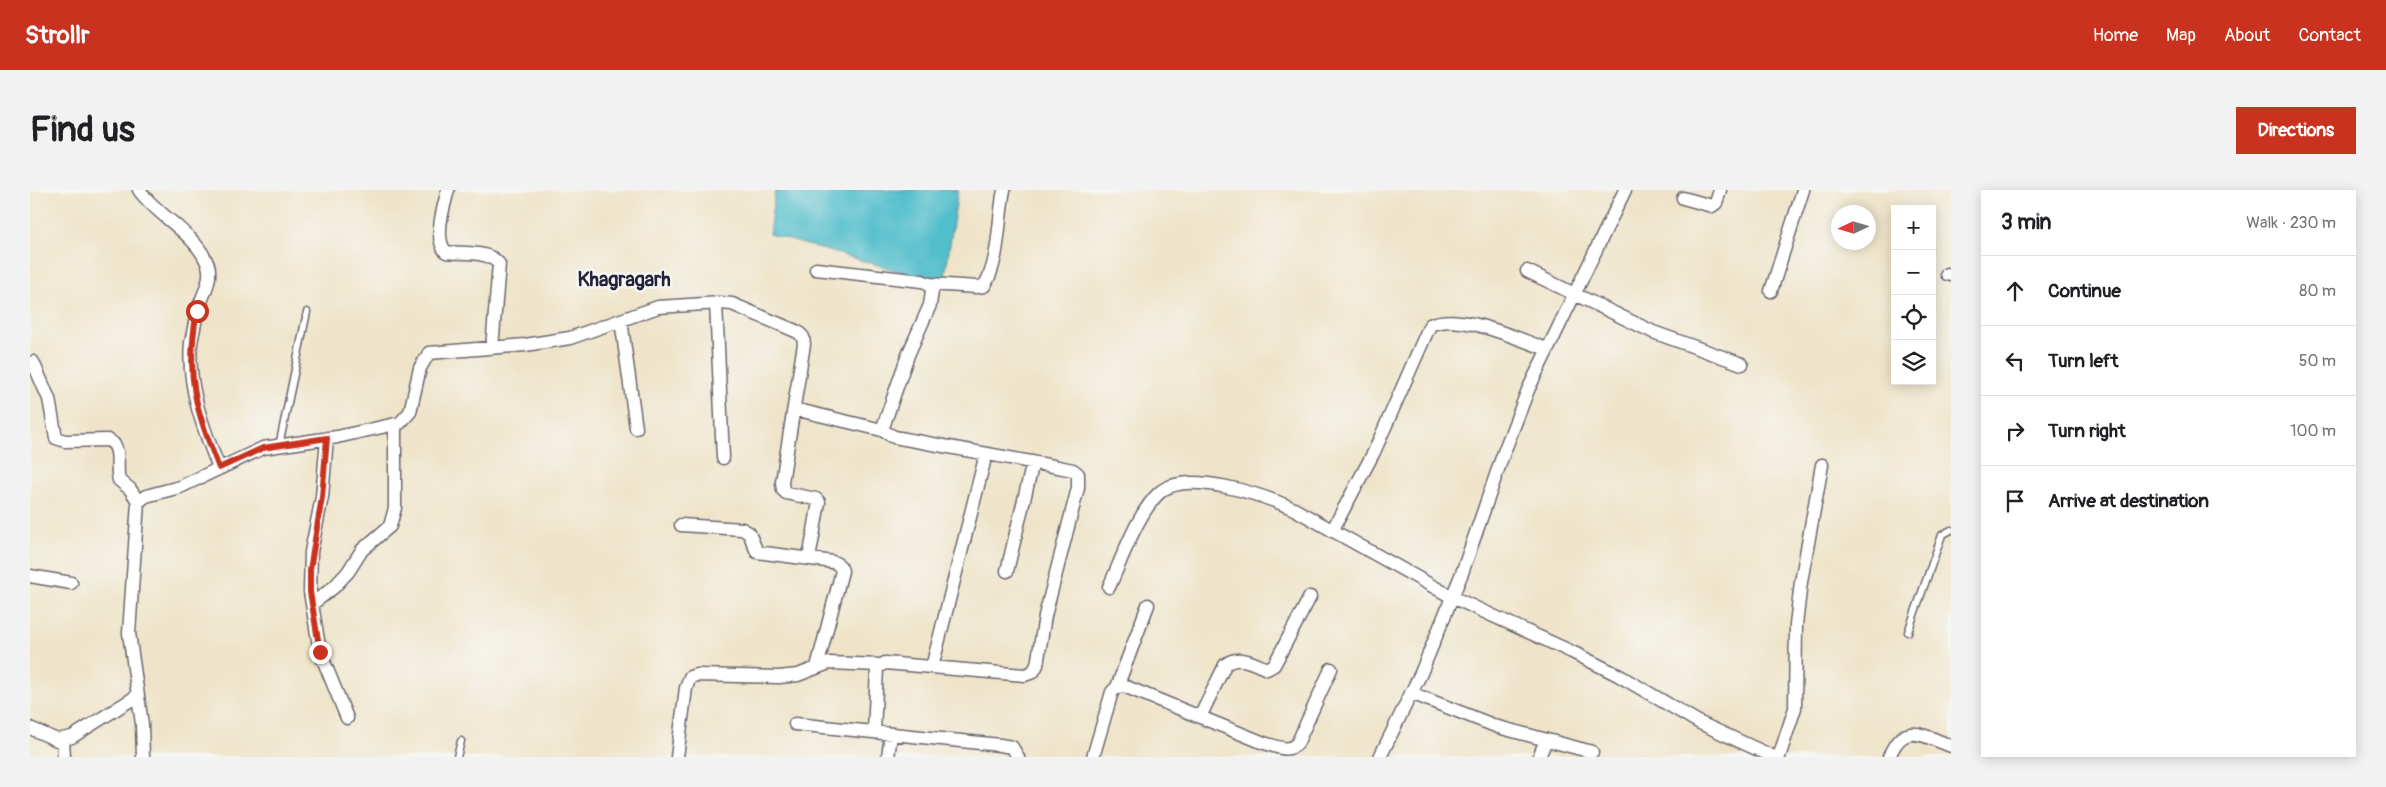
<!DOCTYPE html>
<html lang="en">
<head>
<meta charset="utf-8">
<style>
  body { margin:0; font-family:Pangolin,sans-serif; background:#f2f2f2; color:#202124 }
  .controls { position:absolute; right:15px; top:15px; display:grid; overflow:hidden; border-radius:0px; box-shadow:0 2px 12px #0003 }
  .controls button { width:45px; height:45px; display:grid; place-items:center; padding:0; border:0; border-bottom:1px solid #e0e0e0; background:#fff; color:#202124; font:25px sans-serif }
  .compass { position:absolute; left:1801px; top:15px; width:45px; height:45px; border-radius:50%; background:#fff; box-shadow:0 2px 12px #0003; rotate:266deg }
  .stop { position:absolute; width:15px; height:15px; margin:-11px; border:4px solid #c8321e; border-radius:50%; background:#fff }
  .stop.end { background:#c8321e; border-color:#fff; box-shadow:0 1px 5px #0008 }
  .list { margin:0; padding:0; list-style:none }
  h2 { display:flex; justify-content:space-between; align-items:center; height:65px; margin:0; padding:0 20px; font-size:21px }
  h2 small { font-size:16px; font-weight:400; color:#757577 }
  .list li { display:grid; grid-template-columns:32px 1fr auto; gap:15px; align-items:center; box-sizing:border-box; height:70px; padding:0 20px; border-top:1px solid #e0e0e0 }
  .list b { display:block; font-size:19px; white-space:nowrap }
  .list em { font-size:16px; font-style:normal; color:#757577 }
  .icon { flex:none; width:28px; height:28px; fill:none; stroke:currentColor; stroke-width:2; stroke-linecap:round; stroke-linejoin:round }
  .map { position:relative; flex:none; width:1921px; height:567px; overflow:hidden; border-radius:0px }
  header { display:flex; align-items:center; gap:30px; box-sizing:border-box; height:70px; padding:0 25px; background:#c8321e; color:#fff }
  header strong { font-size:24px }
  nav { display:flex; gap:28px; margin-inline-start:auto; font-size:18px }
  .intro { display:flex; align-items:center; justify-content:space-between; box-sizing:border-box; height:120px; padding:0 30px }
  h1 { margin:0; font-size:35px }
  .button { padding:12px 22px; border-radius:0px; background:#c8321e; color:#fff; font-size:18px; font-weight:700 }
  main { display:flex; gap:30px; padding:0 30px }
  aside { flex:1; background:#fff; border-radius:0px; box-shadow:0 2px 12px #0003 }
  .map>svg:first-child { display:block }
</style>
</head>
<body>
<header>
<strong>Strollr</strong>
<nav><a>Home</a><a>Map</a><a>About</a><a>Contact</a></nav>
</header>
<div class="intro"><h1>Find us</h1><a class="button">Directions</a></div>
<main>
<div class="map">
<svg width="1921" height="567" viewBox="0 0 1921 567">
  <rect width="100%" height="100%" fill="#f6f6f2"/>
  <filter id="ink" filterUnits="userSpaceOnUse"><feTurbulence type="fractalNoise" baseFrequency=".02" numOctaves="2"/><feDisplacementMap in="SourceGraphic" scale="10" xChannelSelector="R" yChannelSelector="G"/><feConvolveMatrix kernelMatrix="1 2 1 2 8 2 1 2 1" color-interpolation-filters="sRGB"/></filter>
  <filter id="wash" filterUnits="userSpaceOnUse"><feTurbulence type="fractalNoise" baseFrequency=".0096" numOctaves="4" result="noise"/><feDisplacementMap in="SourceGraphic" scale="20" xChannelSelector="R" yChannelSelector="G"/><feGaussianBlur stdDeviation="1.12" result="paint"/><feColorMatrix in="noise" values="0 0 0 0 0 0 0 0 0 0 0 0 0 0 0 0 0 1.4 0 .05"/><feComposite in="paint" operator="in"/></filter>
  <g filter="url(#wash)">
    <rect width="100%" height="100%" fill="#efe4c9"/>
    <path fill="#51becb" stroke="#3a7083" d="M 745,0 L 928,0 L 914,94 L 739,44 Z"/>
  </g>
  <g filter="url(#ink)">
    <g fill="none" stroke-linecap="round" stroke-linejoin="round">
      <g stroke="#6a666d" stroke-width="9">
        <path id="service" d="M 249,256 L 277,122
          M 1878,442 L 1912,345 L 1921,340
          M 427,567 L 431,551"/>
      </g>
      <g stroke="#6a666d" stroke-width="15">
        <path id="minor" d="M 109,0 C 128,27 166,43 178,75 C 183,91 171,107 167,123 C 165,132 163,143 161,153 C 157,196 173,238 189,278
          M 418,0 C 414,16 403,48 416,62 C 432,64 459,60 469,74 L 462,158
          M 1653,8 L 1682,16 L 1686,13 L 1690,0
          M 786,79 L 892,91 L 900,94 L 902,101 L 900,115 L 878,165 L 852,240 L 864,247 L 1023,276 L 1043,280 L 1048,284 L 1048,298 L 1015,426 L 1007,475 L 1003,482 L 995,485 L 855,473 L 847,478 L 844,542
          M 1497,81 L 1623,142 L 1712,174
          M 1917,84 L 1921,85
          M 900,94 L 947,97 L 954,96 C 970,72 968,28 974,0
          M 1741,101 L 1773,0
          M 686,113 L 693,268
          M 591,130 L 606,238
          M 3,172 L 19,209 L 26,248 L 35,251 L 78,250 C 93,256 85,278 89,290 L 100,299 L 108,311
          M 764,219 L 852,240
          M 297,248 L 292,307 L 281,362 L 280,402 L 290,462 L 317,528
          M 651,335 L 712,339 L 719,343 L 727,362 L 796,371 C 804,372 810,373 812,381 L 787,477
          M 1302,341 L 1344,262 L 1400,135 C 1429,121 1487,149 1517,159
          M 977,381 L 1003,272
          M 0,386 L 41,393
          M 1079,397 C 1092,369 1107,324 1129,303 C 1156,278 1235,306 1264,319 L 1422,407 L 1542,462 L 1588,485 L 1670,533 L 1744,567
          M 282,414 L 304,397 L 318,382 L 332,360 L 360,336 L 365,318 L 365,235
          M 902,477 L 956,264
          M 1087,497 L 1118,415
          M 1381,503 L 1468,537 L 1562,562
          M 1170,527 L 1195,475 C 1208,464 1223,473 1237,479 L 1244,475 L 1280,407
          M 765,534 L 970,555 L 982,557 L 988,567
          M 0,538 L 27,550 L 42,547 L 107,506
          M 33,550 L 34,567
          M 113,567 L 112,534 L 99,443 L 108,312 L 116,306 L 150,297 L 233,258 L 307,247 L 370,233 L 380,222 L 390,178 L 399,163 L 495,155 L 540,148 L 628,117 L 690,113 L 702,114 L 768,142 L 773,147 L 774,154 L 752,292 L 753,300 L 756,303 L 786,309 L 789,312 L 779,369
          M 647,567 L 656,498 L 660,487 L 667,485 L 749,487 L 768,485 L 799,473 L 850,475
          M 858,567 L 861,544
          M 1063,567 L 1082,502 L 1087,497 L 1094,496 L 1234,553 C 1246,556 1257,563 1267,554 L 1301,479
          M 1350,567 L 1391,483 L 1432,383 L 1474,262 L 1498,200 L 1595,0
          M 1509,567 L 1516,550
          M 1749,567 L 1765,518 L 1766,435 L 1771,392 L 1792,275
          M 1859,567 C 1873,531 1892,545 1921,556"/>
      </g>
      <use href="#service" stroke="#fff" stroke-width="6"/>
      <use href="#minor" stroke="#fff" stroke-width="12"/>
    </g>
  </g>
  <g fill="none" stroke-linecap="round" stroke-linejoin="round" filter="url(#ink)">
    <path stroke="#c8321e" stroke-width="6" d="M 167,121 C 155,187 165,217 189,278 L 233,258 L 297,248 L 292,307 L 280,380 L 280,402 L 290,462"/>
  </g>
  <g text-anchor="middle" stroke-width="5" stroke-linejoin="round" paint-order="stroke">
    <g font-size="20" font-weight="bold" fill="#22223b" stroke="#f6f6f2">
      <text x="594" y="96">Khagragarh</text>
    </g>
  </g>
</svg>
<div class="controls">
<button>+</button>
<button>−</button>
<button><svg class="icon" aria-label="locate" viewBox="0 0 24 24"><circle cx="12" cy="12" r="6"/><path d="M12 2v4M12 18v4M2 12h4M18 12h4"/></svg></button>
<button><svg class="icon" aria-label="layers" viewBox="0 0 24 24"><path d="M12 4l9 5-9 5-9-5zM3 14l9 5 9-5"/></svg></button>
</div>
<svg class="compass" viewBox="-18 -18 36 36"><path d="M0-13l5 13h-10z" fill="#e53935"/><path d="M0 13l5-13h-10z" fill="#757577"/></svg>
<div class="stop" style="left:167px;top:121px"></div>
<div class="stop end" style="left:290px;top:462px"></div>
</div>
<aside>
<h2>3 min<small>Walk · 230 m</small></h2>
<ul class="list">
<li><svg class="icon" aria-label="ahead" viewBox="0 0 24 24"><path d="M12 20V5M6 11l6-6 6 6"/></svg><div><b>Continue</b></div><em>80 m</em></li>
<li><svg class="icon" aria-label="left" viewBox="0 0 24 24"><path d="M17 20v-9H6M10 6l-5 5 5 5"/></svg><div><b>Turn left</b></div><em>50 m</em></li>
<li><svg class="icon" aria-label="right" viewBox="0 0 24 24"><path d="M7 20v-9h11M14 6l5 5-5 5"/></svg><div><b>Turn right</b></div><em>100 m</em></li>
<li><svg class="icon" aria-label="arrive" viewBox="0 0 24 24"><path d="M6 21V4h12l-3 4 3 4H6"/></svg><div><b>Arrive at destination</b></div></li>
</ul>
</aside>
</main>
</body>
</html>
